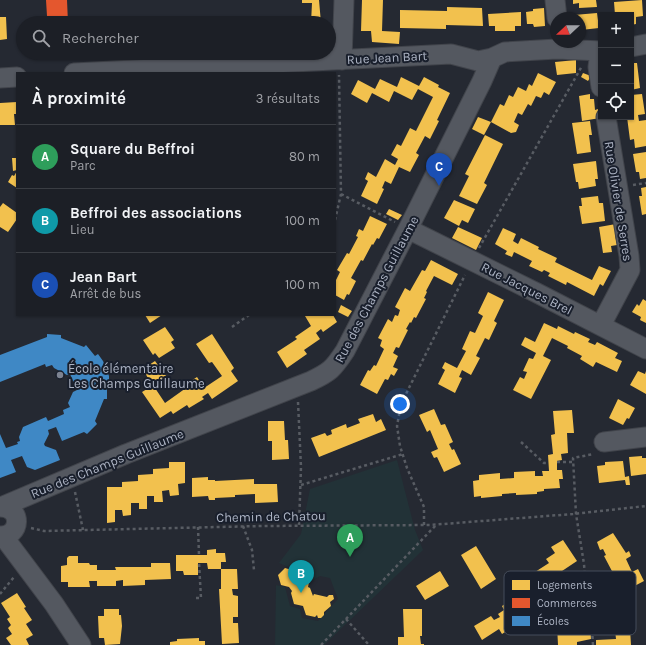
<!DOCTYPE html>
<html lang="fr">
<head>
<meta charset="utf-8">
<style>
  body { margin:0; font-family:Karla,sans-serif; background:#292c32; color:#f1f3f6 }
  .controls { position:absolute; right:12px; top:12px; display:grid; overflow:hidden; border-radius:0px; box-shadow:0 1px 3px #0004 }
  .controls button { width:36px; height:36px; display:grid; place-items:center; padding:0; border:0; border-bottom:1px solid #3a3d43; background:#1c1f26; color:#f1f3f6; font:20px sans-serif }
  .compass { position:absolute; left:550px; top:12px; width:36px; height:36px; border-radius:50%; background:#1c1f26; box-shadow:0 1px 3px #0004; rotate:248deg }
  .you { position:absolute; left:400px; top:404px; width:14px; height:14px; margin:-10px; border:3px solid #fff; border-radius:50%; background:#1a73e8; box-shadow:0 0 0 6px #1a73e833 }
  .badge { display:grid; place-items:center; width:26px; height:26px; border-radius:50%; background:#7d8391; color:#fff; font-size:13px; font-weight:700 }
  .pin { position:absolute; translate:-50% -33px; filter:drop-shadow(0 1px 2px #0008) }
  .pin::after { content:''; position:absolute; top:21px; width:14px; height:12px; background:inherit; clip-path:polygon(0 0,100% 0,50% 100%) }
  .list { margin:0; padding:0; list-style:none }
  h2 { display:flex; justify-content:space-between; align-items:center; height:52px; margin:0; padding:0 16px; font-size:17px }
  h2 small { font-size:13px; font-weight:400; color:#a0a2a7 }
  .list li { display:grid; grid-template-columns:26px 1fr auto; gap:12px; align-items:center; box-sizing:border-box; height:64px; padding:0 16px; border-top:1px solid #3a3d43 }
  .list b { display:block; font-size:15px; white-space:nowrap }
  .list p { margin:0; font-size:13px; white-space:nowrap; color:#a0a2a7 }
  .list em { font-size:13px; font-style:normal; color:#a0a2a7 }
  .icon { flex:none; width:22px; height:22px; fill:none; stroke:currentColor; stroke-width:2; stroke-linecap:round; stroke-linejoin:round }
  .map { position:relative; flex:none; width:646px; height:645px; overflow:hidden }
  .search { position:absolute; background:#1c1f26; box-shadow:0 1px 3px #0004; left:16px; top:16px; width:320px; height:44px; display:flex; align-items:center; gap:10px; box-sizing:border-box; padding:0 14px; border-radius:22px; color:#a0a2a7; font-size:15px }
  .panel { position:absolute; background:#1c1f26; box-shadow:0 1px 3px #0004; left:16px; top:72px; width:320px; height:244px; border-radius:0px }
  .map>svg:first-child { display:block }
</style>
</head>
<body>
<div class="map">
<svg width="646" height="645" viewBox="0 0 646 645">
  <rect width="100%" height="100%" fill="#252932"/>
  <path fill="#223237" d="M 397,460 L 415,530 L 423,550 L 324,645 L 275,645 L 276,585 L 285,587 L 290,606 L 300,609 L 302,618 L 318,621 L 338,599 L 330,578 L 320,576 L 309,582 L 297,580 L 296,570 L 279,563 L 301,534 L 310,489 Z"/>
  <path fill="#f2c14e" d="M 302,0 L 319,0 L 321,23 L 311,23 L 312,3 L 302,3 Z
    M 362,0 L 383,0 L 382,31 L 400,32 L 399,44 L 372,42 L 371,31 L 361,31 Z
    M 573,0 L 596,0 L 597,7 L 579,8 L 579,3 L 573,4 Z
    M 642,0 L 643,16 L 636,17 L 636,24 L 631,25 L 631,15 L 615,15 L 614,2 Z
    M 447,7 L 482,8 L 483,26 L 446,25 L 446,29 L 400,28 L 400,10 L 447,11 Z
    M 544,8 L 545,26 L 534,27 L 533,24 L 527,24 L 526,12 L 533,11 L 533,9 Z
    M 521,12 L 521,26 L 515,26 L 515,31 L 495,31 L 495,26 L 489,26 L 488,14 Z
    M 597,13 L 599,28 L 581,30 L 580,18 L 574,18 L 574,15 Z
    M 0,17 L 6,17 L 7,39 L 0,40 Z
    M 576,60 L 576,73 L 557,75 L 555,62 Z
    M 631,63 L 637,63 L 640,88 L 631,90 Z
    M 538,73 L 556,82 L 549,95 L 544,92 L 541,98 L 536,96 L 531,106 L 528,104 L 522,115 L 518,113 L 514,122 L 519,125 L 516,132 L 511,133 L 491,122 L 500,104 L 504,106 L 509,95 L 513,97 L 518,87 L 526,91 L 529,84 L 532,86 Z
    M 583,73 L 591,76 L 588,81 L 581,77 Z
    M 401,77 L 419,86 L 424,77 L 439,85 L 438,87 L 450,93 L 437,120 L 439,121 L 430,139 L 425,136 L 416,153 L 419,155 L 410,172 L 399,167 L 391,184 L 385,181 L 382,188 L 384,189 L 377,204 L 361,196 L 368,181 L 365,179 L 368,172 L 376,177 L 385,159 L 395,165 L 398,159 L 391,155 L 397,144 L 401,146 L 410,128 L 416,131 L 433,97 L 418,89 L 412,100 L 394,91 L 389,102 L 372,93 L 367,103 L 351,94 L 358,80 L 375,89 L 380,79 L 397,87 Z
    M 590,94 L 590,99 L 594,99 L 595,110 L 598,109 L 600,118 L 582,121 L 579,96 Z
    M 642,94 L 645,114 L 638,115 L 639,121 L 646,120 L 646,146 L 635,148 L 634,139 L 630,140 L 627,117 L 631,117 L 631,95 Z
    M 17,102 L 17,114 L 14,114 L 15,125 L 0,125 L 0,103 Z
    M 478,117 L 491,122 L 484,135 L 472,129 Z
    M 590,121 L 592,135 L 589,135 L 591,152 L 577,154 L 572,123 Z
    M 485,135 L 503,144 L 484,183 L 487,185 L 477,204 L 459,196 L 469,176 L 465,174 Z
    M 646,152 L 646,178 L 640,179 L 639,172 L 636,172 L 633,154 Z
    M 12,158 L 17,158 L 17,170 L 13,171 Z
    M 596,161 L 598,179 L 595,179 L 596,186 L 579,189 L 578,182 L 576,182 L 573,164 Z
    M 17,171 L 17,188 L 8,182 L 12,175 L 14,176 Z
    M 646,187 L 646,214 L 642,215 L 639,196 L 642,196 L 641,188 Z
    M 598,196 L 599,203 L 603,203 L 605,221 L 582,224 L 579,206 L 582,206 L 581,198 Z
    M 454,200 L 475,209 L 468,223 L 462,220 L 459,226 L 444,218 Z
    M 3,203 L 17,213 L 17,219 L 8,232 L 0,227 L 0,207 Z
    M 389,209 L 402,215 L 398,220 L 386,214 Z
    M 370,216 L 387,224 L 379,239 L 377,238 L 373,245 L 372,244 L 363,261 L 361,260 L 351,278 L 356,281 L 349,295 L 347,294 L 344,300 L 335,295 L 335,282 L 340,272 L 337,270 L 347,253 L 349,254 L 358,237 L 356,236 L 359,229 L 363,231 Z
    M 616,224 L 618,234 L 615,235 L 617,245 L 611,246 L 612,252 L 603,253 L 599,227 Z
    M 458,227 L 482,238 L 476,250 L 452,238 Z
    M 503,228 L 516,234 L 513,241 L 518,244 L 521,238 L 539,247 L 538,249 L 557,258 L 555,262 L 592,280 L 599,266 L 611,271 L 603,286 L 600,284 L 594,296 L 567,282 L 566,285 L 548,276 L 550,273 L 544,270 L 542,272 L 529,266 L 532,261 L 514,252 L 512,257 L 505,254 L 507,251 L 495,244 Z
    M 431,260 L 458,274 L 452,285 L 434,276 L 426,291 L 427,292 L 424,298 L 426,299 L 416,318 L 414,317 L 411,323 L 410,322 L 406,329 L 408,330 L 399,348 L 396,347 L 393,353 L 398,356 L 393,367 L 398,369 L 394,376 L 391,374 L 388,380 L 385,379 L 377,394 L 360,385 L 368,370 L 370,371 L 374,365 L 376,366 L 384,349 L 380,346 L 382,340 L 378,338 L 388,319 L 392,322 L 395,315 L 398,316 L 400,310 L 395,307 L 405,288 L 410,291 L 422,270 L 425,271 Z
    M 488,292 L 504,300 L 494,321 L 497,323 L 489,340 L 485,338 L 476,356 L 480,358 L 471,375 L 462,370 L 459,377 L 462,378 L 455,393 L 438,384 L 445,370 L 442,368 L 445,362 L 457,368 L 466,351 L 462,349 L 470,331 L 475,333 L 483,316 L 478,313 Z
    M 643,299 L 646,301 L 646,323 L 640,320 L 641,317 L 632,312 L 637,304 L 639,306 Z
    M 341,305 L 352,311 L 348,317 L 338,312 Z
    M 145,315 L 162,315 L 150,323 Z
    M 307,315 L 333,315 L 337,322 L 323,332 L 321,329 L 316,333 L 320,339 L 304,350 L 307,354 L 287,368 L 277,352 L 297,339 L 295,337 L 311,326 L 305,316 Z
    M 544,323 L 557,329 L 558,326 L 574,334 L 575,332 L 590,339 L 588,342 L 595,345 L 597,342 L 618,353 L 615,358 L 622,361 L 617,372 L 596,362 L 593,367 L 580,359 L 582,356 L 567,348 L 568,346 L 552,338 L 543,356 L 551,360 L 531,399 L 513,390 L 520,377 L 524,379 L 527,372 L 523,371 L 529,358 L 533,359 L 536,353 L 521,345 L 525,337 L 535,342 Z
    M 165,327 L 174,340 L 171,342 L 175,348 L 159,358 L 155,353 L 153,355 L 143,340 Z
    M 212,334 L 234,368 L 231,371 L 238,381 L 212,399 L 208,393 L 202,397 L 204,399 L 189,408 L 187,405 L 173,414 L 171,411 L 160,418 L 142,392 L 147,389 L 143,384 L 149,380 L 143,369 L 155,361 L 166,376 L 153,385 L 165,403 L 193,383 L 191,381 L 197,377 L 204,388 L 222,376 L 212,362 L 209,363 L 196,344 Z
    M 638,371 L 645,374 L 646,371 L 646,394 L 630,385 Z
    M 618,399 L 635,408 L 629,419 L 627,418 L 623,425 L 609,418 Z
    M 434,409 L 441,425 L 445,424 L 453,442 L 449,444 L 452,450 L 454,449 L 461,464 L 444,472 L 437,457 L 434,458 L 431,452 L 438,449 L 430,430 L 427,432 L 419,415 Z
    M 572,410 L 574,433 L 567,433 L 568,453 L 561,454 L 562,460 L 557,461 L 557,470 L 562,470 L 563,479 L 559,479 L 560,488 L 544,489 L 544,491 L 537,492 L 537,494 L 516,495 L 516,493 L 502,494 L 502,496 L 481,498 L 481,496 L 474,497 L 473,481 L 479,480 L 479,475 L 500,473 L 500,479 L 514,478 L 514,472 L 535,471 L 535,476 L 543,476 L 542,471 L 549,471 L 548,455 L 553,454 L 551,435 L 555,434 L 553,411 Z
    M 373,414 L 376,422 L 381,419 L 386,430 L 319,457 L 311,438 L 325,433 L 327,436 L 332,434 L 331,430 L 346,424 L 347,428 L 360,423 L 358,419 Z
    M 268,421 L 284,421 L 285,440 L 288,440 L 289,459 L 272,460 L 272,441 L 268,441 Z
    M 642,456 L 642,458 L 646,458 L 646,474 L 631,476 L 629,457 Z
    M 623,461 L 625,477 L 629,476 L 630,485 L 626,485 L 625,480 L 599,483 L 597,466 L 605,465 L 605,462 Z
    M 169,462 L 185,462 L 185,483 L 178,484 L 179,495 L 170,496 L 169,490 L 162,491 L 163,502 L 154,502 L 154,496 L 147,496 L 147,509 L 139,509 L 139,503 L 131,503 L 131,515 L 123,516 L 122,510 L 115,510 L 115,522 L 107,523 L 107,487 L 122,487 L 122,482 L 138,481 L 138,475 L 153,474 L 153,469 L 169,468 Z
    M 208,477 L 208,480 L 215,480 L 215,481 L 254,479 L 254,484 L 277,484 L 278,502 L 255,503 L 255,494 L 235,495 L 235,497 L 215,498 L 215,500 L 209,500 L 208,496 L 192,497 L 192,478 Z
    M 613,533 L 626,553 L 629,551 L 631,556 L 626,559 L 632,572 L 638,569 L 644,581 L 623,592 L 604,556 L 606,555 L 603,549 L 600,550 L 597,542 Z
    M 563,540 L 577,561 L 556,575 L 558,578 L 545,586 L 551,597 L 512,622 L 514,626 L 502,634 L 499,629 L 482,640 L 474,626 L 491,616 L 494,620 L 500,617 L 498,614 L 504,610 L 502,606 L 522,593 L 519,587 L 532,579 L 536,586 L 542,582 L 535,572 L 549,563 L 546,559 L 555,553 L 551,547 Z
    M 476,546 L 496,579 L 481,589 L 461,555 Z
    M 216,549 L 216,553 L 225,553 L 226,562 L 221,562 L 221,569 L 208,569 L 207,563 L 198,563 L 198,575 L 184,575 L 183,571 L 176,571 L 176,555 L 207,555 L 207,550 Z
    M 69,556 L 78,556 L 78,563 L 89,563 L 90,565 L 97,565 L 97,570 L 116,570 L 115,567 L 151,567 L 151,563 L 170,563 L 171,579 L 145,580 L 145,585 L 123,586 L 123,580 L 116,581 L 116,586 L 97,586 L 97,581 L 89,581 L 90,587 L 68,587 L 68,582 L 61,582 L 61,566 L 67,565 L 67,558 Z
    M 285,568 L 295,571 L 297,580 L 309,582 L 308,587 L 310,588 L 313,596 L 314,594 L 327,597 L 329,595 L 333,595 L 334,599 L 330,602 L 331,606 L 324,612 L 324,615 L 321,618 L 318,618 L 317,615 L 315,617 L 306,615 L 303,606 L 294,604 L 291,593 L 292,591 L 289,587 L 281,585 L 278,575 Z
    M 221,569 L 237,569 L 238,589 L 232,589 L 233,595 L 238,596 L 238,617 L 233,617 L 233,623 L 238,623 L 239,643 L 222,644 L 219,589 L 221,589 Z
    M 440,571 L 449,586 L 425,600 L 416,586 Z
    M 17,593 L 26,607 L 24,608 L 32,620 L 26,624 L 33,635 L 26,639 L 29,645 L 11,645 L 6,638 L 12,634 L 8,628 L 11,625 L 7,619 L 10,617 L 1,603 Z
    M 104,609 L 119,609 L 119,615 L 121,615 L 122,626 L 120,644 L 105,645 L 104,638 L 99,638 L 98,616 L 104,616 Z
    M 403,609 L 422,609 L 422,636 L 420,636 L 421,644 L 424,644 L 424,645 L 398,645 L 398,637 L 404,637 Z
    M 583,623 L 583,626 L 590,625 L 591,639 L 577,642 L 577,645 L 558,645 L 557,625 Z
    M 630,629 L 631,645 L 596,645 L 596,640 L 616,639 L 615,630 Z
    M 199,638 L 199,641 L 205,641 L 205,645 L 170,645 L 170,642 L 177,641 L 177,639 Z"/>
  <path fill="#e4572e" d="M 46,0 L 67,0 L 68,23 L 40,23 L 39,16 L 47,16 Z"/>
  <path fill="#3f88c5" d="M 47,334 L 61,335 L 61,338 L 84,347 L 86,345 L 95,356 L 98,354 L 103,361 L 109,376 L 109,385 L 107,386 L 107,399 L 104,399 L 95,421 L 97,424 L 87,434 L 84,432 L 62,441 L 56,427 L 48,430 L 49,434 L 44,444 L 45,446 L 56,450 L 60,460 L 35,470 L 27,467 L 22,456 L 11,460 L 16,472 L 0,478 L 0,434 L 6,448 L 18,444 L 17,442 L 20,441 L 19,437 L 23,427 L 46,417 L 48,421 L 64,414 L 63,410 L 70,407 L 68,403 L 73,392 L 77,390 L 70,374 L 67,375 L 54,368 L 52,365 L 46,367 L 45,364 L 0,382 L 0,355 L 47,337 Z"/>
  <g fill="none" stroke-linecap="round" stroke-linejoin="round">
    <g stroke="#41444b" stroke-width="21">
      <path id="minor" d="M 555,0 L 557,18
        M 631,47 L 646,44
        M 600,51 L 598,67 L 601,87
        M 342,60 L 344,0
        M 74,73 L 451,54 L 478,61 L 492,58 L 505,52 L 557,49 L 601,51
        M 0,78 L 17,77
        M 408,229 L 537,293 L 646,349
        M 601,325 L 630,270 L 629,256 L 606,117
        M 604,442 L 646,437
        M 0,507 C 23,507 21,537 0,536
        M 1,507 L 126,454 L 311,381 C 330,372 333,369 345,351 L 408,229 L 482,81 L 492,58
        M 3,536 L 54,604 L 81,645"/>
    </g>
    <path stroke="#585c63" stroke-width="2.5" stroke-dasharray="3 3" stroke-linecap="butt" d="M 633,185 L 646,183
      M 341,194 L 395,222
      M 335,220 L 341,194 L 339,75
      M 479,248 L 582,66
      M 232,327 L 249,315
      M 298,402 L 301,467 L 299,526
      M 521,442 L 544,463 L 548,463
      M 557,462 L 574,462
      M 301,485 L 403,454
      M 75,492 L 83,530
      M 424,525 L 424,507 L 407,468 L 400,446 L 397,426 L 401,404 L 465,275
      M 243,526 L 252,550 L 254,570
      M 198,527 L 199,555
      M 31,528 L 44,531 L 262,526 L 430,525 L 573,514 L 646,506
      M 0,594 L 14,577
      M 196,598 L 201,598 L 199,563
      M 346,619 L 369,645
      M 321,645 L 436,525
      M 593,645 L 591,614 L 587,601 L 584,564 L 576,514 L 573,458 L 594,454"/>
    <use href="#minor" stroke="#545860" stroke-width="19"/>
  </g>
  <circle fill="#7d8391" stroke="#191f2c" stroke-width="1.5" cx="60" cy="375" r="4"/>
  <g text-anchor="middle" stroke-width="4" stroke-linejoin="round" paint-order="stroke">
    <g font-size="13" fill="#adb4c4" stroke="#191f2c">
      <text transform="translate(387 57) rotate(-3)" y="5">Rue Jean Bart</text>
      <text transform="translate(619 201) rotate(81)" y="5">Rue Olivier de Serres</text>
      <text transform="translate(527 288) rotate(27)" y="5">Rue Jacques Brel</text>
      <text transform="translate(376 289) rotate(-62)" y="5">Rue des Champs Guillaume</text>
      <text transform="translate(107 463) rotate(-22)" y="5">Rue des Champs Guillaume</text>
      <text transform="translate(271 516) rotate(-1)" y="5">Chemin de Chatou</text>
    </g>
    <g font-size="13" fill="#adb4c4" stroke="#191f2c" text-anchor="start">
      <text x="68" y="373">École élémentaire<tspan x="68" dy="15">Les Champs Guillaume</tspan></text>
    </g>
  </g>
  <rect x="504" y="571" width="132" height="64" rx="6" fill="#191f2c" stroke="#454c5a" stroke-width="1"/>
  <rect x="512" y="580" width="18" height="10" fill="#f2c14e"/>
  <rect x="512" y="598" width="18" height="10" fill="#e4572e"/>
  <rect x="512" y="616" width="18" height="10" fill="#3f88c5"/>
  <g font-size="11" fill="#adb4c4">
    <text x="537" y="589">Logements</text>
    <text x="537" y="607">Commerces</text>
    <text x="537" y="625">Écoles</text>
  </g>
</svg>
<div class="controls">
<button>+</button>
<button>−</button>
<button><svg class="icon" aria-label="locate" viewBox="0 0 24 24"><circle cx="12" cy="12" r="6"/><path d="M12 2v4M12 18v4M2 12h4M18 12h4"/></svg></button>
</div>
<svg class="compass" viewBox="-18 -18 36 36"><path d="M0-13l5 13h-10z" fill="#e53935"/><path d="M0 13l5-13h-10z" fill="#a0a2a7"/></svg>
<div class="you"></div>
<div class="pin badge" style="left:350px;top:557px;background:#2e9e5b">A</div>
<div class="pin badge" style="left:301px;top:593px;background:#0f9aa8">B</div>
<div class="pin badge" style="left:439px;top:186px;background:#1a4fb4">C</div>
<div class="search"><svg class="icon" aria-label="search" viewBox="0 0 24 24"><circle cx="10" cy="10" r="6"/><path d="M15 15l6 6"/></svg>Rechercher</div>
<section class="panel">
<h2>À proximité<small>3 résultats</small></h2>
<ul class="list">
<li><span class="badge" style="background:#2e9e5b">A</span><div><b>Square du Beffroi</b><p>Parc</p></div><em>80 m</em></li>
<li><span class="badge" style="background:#0f9aa8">B</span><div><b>Beffroi des associations</b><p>Lieu</p></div><em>100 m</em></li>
<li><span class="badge" style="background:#1a4fb4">C</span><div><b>Jean Bart</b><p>Arrêt de bus</p></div><em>100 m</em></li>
</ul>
</section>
</div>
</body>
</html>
